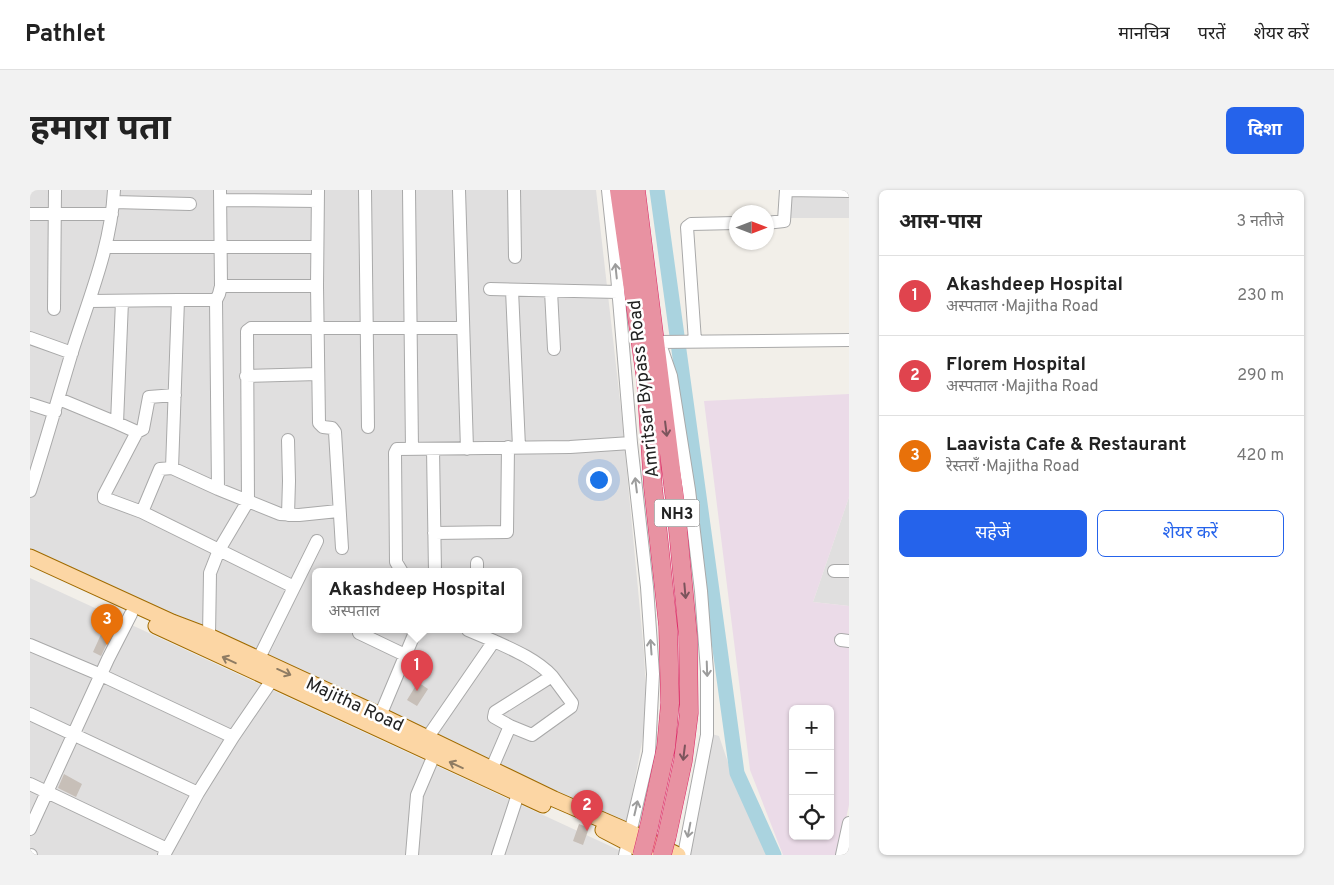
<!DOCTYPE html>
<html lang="hi">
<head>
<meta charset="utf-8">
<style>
  body { margin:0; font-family:Overpass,"Noto Sans Devanagari",sans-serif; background:#f2f2f2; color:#222 }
  .controls { position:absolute; right:15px; bottom:15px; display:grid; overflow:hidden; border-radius:8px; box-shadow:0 1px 4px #0004 }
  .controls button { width:45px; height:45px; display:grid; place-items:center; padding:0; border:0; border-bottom:1px solid #e0e0e0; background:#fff; color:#222; font:25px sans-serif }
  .compass { position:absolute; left:699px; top:15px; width:45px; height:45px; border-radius:50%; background:#fff; box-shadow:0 1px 4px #0004; rotate:90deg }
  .you { position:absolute; left:568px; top:289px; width:18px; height:18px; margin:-12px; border:4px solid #fff; border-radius:50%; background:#1a73e8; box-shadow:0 0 0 8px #1a73e833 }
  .badge { display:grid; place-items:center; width:32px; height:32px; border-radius:50%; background:#2563eb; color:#fff; font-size:16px; font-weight:700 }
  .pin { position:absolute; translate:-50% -41px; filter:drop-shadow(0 1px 2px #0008) }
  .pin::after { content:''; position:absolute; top:26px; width:18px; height:15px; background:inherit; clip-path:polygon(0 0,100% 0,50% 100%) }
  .popup { position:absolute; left:282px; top:378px; width:210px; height:65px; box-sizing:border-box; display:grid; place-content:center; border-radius:8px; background:#fff; filter:drop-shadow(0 1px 4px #0005); font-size:16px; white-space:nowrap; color:#767676 }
  .popup b { font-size:19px; color:#222 }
  .popup::after { content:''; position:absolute; left:50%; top:100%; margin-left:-10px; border:10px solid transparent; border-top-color:#fff }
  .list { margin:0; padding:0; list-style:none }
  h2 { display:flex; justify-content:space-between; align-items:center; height:65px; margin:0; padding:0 20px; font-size:21px }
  h2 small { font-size:16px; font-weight:400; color:#767676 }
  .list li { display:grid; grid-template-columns:32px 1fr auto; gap:15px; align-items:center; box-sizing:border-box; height:80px; padding:0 20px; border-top:1px solid #e0e0e0 }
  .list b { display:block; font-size:19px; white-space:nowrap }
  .list p { margin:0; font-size:16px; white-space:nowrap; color:#767676 }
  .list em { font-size:16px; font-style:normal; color:#767676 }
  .actions { display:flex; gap:10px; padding:15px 20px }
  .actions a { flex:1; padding:11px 0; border:1px solid #2563eb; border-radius:8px; text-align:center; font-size:18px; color:#2563eb }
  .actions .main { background:#2563eb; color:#fff }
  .icon { flex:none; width:28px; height:28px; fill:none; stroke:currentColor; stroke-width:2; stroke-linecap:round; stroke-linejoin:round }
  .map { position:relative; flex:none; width:819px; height:665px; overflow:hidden; border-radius:8px }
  header { display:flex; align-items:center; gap:30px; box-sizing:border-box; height:70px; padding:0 25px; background:#fff; border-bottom:1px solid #e0e0e0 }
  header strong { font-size:24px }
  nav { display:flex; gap:28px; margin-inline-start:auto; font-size:18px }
  .intro { display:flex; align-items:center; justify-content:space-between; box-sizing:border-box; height:120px; padding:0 30px }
  h1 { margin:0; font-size:35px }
  .button { padding:12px 22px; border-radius:8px; background:#2563eb; color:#fff; font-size:18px; font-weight:700 }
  main { display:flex; gap:30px; padding:0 30px }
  aside { flex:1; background:#fff; border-radius:8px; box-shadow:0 1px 4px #0004 }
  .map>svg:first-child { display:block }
</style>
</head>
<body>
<header>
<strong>Pathlet</strong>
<nav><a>मानचित्र</a><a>परतें</a><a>शेयर करें</a></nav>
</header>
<div class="intro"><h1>हमारा पता</h1><a class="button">दिशा</a></div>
<main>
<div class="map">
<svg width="819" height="665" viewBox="0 0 819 665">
  <rect width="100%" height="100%" fill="#f2efe9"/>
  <path fill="#e0dfdf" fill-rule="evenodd" d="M 0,0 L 566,0 L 591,219 L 614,463 L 617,525 L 596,637 L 0,362 ZM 286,382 L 488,382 L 488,440 L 286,440 Z
    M 758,0 L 819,0 L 819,28 L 758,28 Z
    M 819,307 L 819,416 L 783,412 Z
    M 0,388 L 593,662 L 593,665 L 0,665 Z
    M 678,543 L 689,546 L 707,599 L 739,665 L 650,665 Z"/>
  <path fill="#ebdbe8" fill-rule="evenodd" d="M 819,204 L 819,307 L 783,412 L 819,416 L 819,615 L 808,665 L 753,665 L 720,580 L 674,211 ZM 763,519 L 800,519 L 800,646 L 763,646 Z"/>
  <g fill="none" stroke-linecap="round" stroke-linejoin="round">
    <path stroke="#aad3df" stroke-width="15" d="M 627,0 L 707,583 L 744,665"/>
  </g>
  <path fill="#c7bfb8" d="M 73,440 L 81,445 L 71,466 L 63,462 Z
    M 388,492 L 398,499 L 387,516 L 377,510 Z
    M 34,584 L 52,594 L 46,607 L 28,598 Z
    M 549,634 L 559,638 L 553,655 L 543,651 Z"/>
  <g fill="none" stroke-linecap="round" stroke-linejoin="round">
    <g stroke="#a9a9a9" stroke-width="14">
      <path id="minor" d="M 288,0 L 287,96 L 289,233 L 293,237 L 302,238 L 305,242 L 312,358
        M 335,0 L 338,237
        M 379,0 L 382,259
        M 429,0 L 437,259
        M 484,0 L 485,67
        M 578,0 L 587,85 L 601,253 L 617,397 L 623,484 L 619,562 L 595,665
        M 756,0 L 819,1
        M 191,10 L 288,11
        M 84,12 L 160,14
        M 0,24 L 82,24
        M 736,33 L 754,31 L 756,0
        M 76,57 L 287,57
        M 191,96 L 287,96
        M 460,99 L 588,102
        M 482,100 L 489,257
        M 521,101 L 524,159
        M 148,110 L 186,110 L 188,299
        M 186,110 L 189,104 L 191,96 L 190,0
        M 60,111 L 148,110 L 142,278 L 188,299 L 250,324 L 269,325 L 308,321
        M 92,111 L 87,233 L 107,242
        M 24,119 L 25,0
        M 0,148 L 42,163
        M 665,151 L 657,37 L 661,34 L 706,33
        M 629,152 L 819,150
        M 631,157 L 641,186 L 659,300 L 671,401 L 677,481 L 677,545 L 654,665
        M 216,186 L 288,184
        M 29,209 L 87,233
        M 0,214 L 25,222
        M 258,250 L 259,291 L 258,325
        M 403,259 L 405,382
        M 142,278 L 130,279 L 112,322 L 74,308 L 74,305 L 107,242 L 113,239 L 119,207 L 145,205
        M 0,301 C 15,255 28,208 42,162 C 59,108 81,57 84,0
        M 112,322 L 264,397
        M 404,343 L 477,342 L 478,257
        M 804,381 L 819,381
        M 372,382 L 366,372 L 365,263 L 367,259 L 540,257 L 601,253
        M 447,382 L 447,373
        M 438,440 L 464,451
        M 329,443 L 375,465
        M 179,446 L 180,383 L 189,360 L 218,311 L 217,141 L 221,138 L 433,138
        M 811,450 L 819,451
        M 0,455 L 71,485 L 203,547
        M 225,476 L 287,351
        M 0,524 L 168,603
        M 347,533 L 386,440
        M 480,536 L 502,545 L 541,517 L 542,513 L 522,486
        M 393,554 L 464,451 C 484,460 507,470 522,486 L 465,522 L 464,527 L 480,536 L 458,587
        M 0,594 L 137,659
        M 0,639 L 78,469 L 101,424
        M 0,665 L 1,665
        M 134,665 L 168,603 L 203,547 L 242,490
        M 382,665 L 387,605 L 404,565
        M 468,665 L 488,604
        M 812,665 L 819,633"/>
    </g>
    <g stroke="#a06b00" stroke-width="17">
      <path id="major" d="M 0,367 L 142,432 L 179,446 L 350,525 L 524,609 L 600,642 L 648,665
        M 126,436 L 513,615
        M 573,640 L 621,665"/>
    </g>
    <g stroke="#dc2a67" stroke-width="19">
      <path id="highway" d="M 589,0 L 616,191 L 623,297 L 638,436 L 640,513 L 636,557 L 619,637
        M 606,0 L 646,319 L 658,446 L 659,523 L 653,571 L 637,646"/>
    </g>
    <use href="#minor" stroke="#fff" stroke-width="12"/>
    <use href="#major" stroke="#fcd6a4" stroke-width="15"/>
    <use href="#highway" stroke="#e892a2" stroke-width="18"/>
    <g stroke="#dc2a67" stroke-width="19" stroke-linecap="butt">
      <path id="highway-bridge" d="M 612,665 L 619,637
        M 632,665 L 637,646"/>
    </g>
    <use href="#highway-bridge" stroke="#e892a2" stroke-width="18"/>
  </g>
  <defs><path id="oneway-shaft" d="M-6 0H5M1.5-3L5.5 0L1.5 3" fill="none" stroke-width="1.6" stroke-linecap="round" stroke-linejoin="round" transform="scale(1.25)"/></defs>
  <g stroke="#9c9c9c">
    <use href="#oneway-shaft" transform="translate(586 81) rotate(-96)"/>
    <use href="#oneway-shaft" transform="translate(606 295) rotate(-97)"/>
    <use href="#oneway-shaft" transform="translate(621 457) rotate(-94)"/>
    <use href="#oneway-shaft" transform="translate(677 479) rotate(88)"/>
    <use href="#oneway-shaft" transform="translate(606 618) rotate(-77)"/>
    <use href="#oneway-shaft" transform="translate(659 640) rotate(101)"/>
  </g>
  <g stroke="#7b545c">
    <use href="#oneway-shaft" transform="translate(636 239) rotate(83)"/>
    <use href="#oneway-shaft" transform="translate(655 401) rotate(85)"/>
    <use href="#oneway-shaft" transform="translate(654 563) rotate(97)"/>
  </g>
  <g stroke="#8f7c63">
    <use href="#oneway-shaft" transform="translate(199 470) rotate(-155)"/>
    <use href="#oneway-shaft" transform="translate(254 482) rotate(24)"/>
    <use href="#oneway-shaft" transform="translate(426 575) rotate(-155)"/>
  </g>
  <g text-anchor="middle" stroke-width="5" stroke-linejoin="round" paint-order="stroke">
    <rect fill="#fff" stroke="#646464" stroke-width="1" x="624.5" y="309.5" width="45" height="27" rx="4"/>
    <g font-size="16" font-weight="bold" fill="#222">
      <text x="647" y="329">NH3</text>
    </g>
    <g font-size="18" fill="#222" stroke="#fff">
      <text transform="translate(613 199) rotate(-96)" y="6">Amritsar Bypass Road</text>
      <text transform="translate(325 514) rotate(25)" y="6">Majitha Road</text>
    </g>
  </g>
</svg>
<div class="controls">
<button>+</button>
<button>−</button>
<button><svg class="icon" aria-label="locate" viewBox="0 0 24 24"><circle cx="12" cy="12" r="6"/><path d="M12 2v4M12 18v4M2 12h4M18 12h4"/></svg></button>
</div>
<svg class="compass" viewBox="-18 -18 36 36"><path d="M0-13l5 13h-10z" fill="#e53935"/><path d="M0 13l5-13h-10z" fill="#767676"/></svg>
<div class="you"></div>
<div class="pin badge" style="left:387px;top:501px;background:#e0444e">1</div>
<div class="popup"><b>Akashdeep Hospital</b>अस्पताल</div>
<div class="pin badge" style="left:557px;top:641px;background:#e0444e">2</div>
<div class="pin badge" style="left:77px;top:455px;background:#e8710a">3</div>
</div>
<aside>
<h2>आस-पास<small>3 नतीजे</small></h2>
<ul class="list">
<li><span class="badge" style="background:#e0444e">1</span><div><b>Akashdeep Hospital</b><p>अस्पताल · Majitha Road</p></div><em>230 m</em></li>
<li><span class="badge" style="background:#e0444e">2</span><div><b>Florem Hospital</b><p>अस्पताल · Majitha Road</p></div><em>290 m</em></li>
<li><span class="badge" style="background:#e8710a">3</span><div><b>Laavista Cafe &amp; Restaurant</b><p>रेस्तराँ · Majitha Road</p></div><em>420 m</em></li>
</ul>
<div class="actions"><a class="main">सहेजें</a><a>शेयर करें</a></div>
</aside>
</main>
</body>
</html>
